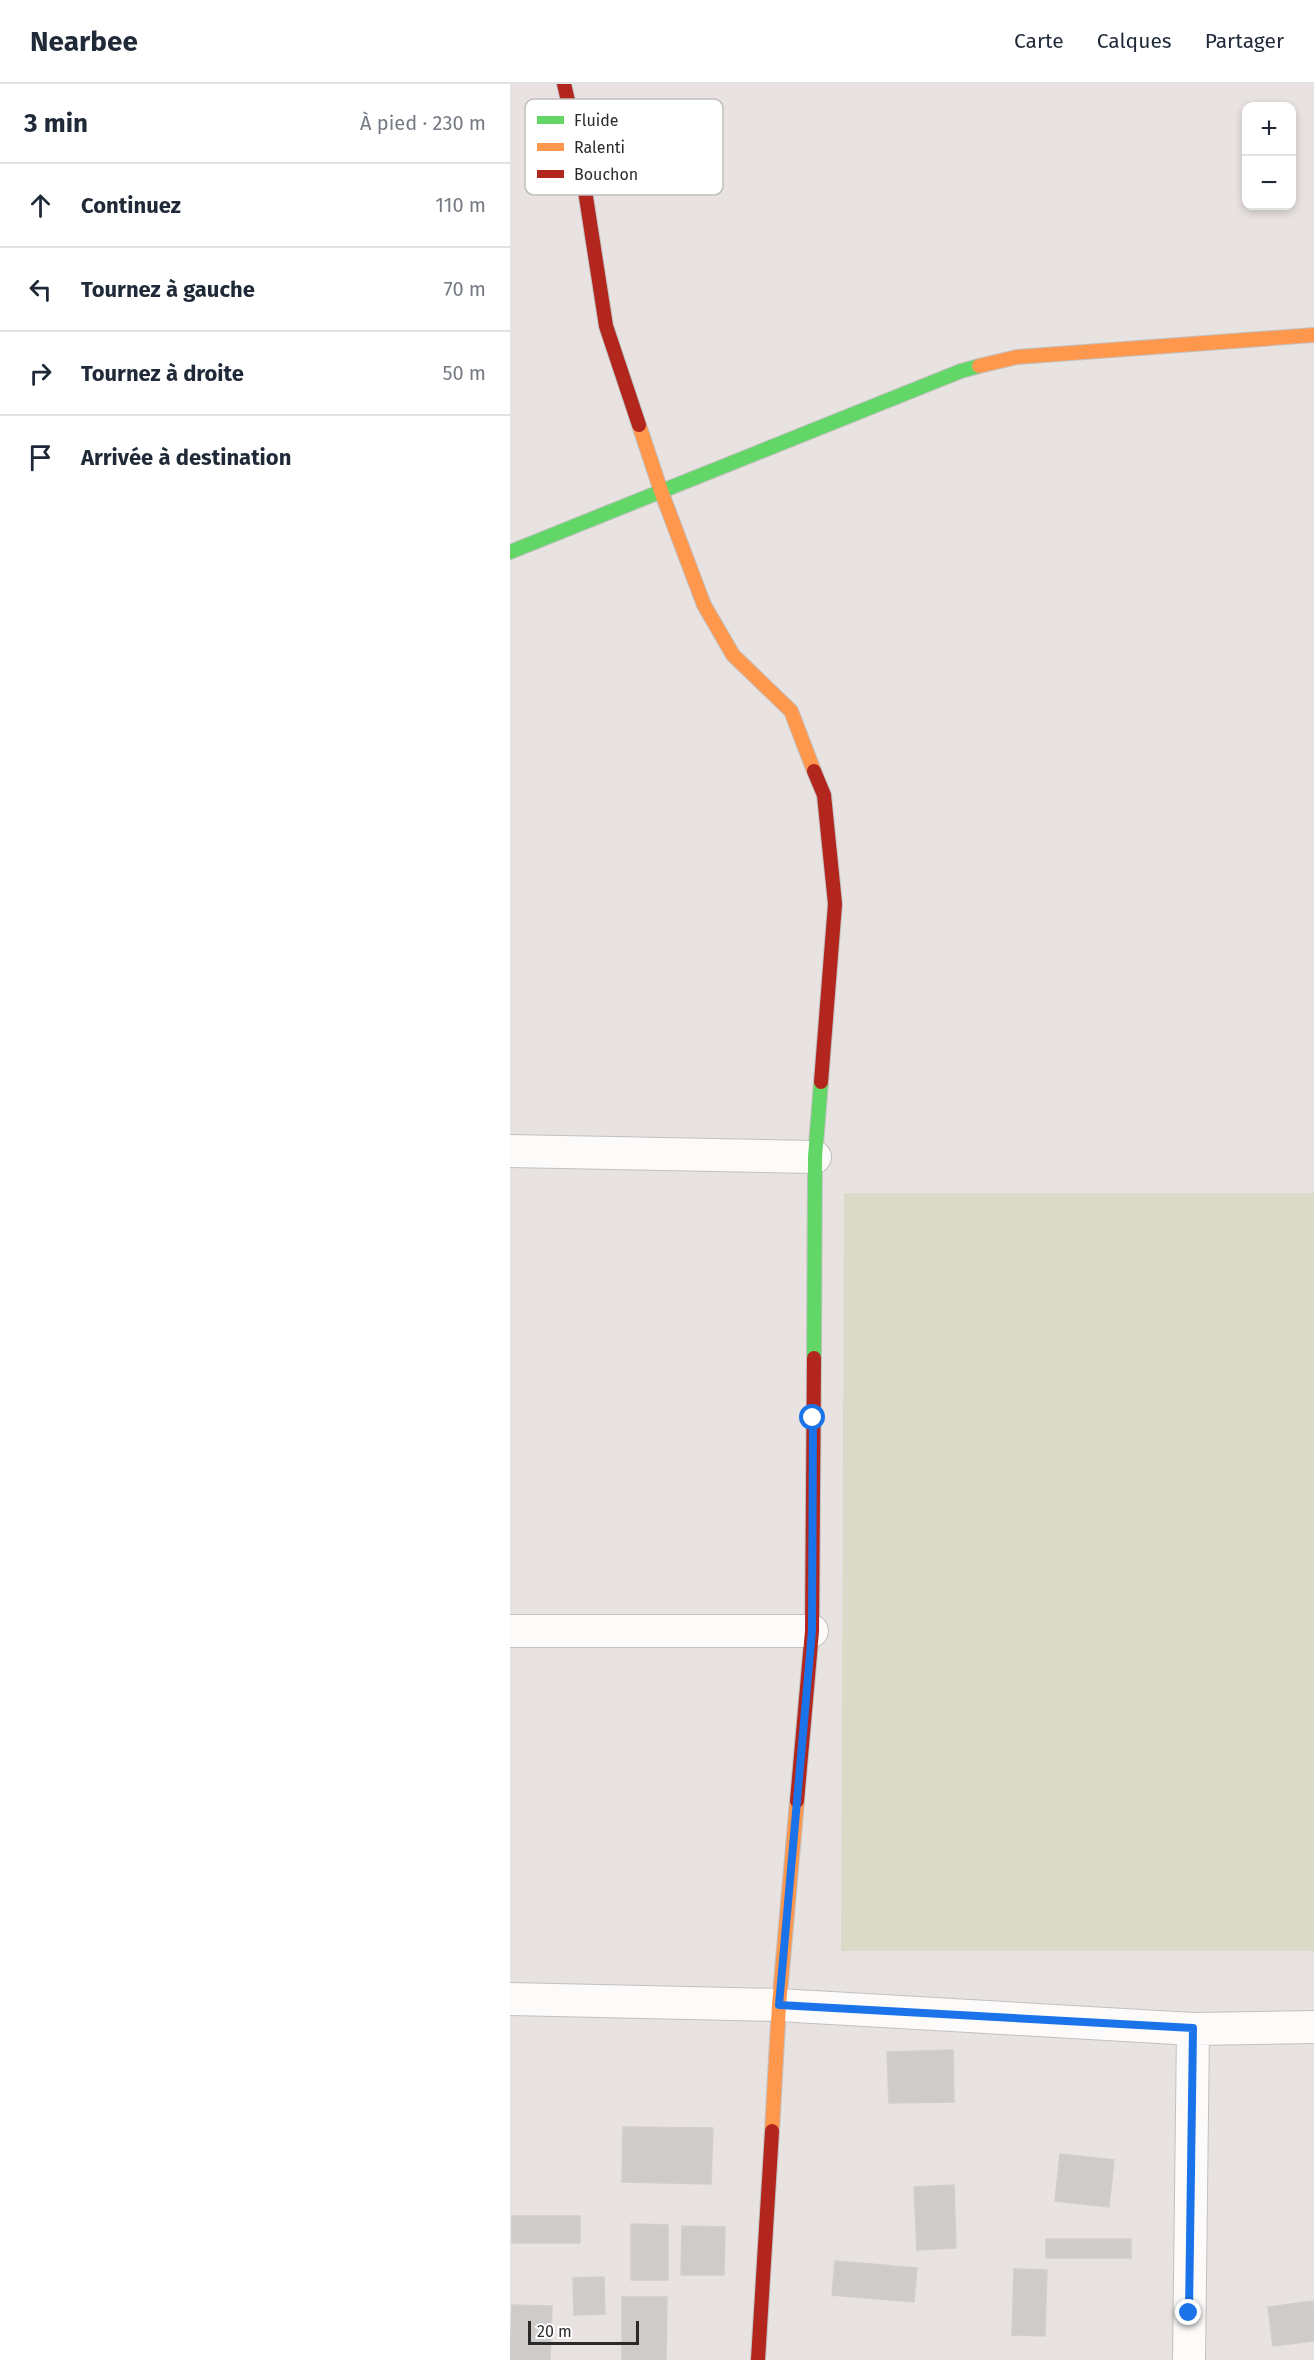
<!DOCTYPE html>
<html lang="fr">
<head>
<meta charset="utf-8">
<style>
  body { margin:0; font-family:"Fira Sans",sans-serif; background:#f6f6f7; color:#1f2937 }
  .controls { position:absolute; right:18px; top:18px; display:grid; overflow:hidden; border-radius:12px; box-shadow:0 3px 9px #0003 }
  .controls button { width:54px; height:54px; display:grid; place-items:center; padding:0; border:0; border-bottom:2px solid #e0e1e3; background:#fff; color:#1f2937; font:30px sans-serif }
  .scale { position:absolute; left:18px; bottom:15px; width:111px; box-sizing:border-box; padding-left:6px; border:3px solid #2a2a2a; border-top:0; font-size:16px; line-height:21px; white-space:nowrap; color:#2a2a2a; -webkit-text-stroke:4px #fff; paint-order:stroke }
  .stop { position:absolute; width:18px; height:18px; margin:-14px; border:4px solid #1a73e8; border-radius:50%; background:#fff }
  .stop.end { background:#1a73e8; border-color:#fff; box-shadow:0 2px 6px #0008 }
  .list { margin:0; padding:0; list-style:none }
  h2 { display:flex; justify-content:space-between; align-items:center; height:78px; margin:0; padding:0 24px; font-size:26px }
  h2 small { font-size:20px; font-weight:400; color:#747a83 }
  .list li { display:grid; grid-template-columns:39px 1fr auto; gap:18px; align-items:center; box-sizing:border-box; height:84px; padding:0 24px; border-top:2px solid #e0e1e3 }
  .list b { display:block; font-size:22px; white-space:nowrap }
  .list em { font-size:20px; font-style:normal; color:#747a83 }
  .icon { flex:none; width:33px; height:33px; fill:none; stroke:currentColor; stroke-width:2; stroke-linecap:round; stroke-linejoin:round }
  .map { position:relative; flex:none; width:804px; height:2276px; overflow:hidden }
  header { display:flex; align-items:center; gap:36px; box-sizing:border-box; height:84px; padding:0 30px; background:#fff; border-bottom:2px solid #e0e1e3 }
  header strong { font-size:28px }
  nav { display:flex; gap:33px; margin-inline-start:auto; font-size:21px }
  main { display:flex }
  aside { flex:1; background:#fff }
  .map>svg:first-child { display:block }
</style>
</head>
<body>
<header>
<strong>Nearbee</strong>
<nav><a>Carte</a><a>Calques</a><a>Partager</a></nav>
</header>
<main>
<aside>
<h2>3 min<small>À pied · 230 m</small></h2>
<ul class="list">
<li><svg class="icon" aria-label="ahead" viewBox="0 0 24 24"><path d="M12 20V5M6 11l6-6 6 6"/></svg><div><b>Continuez</b></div><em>110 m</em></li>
<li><svg class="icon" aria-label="left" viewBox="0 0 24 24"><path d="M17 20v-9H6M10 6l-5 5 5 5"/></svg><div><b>Tournez à gauche</b></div><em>70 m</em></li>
<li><svg class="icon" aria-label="right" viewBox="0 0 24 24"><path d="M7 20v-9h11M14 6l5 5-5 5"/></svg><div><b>Tournez à droite</b></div><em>50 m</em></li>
<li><svg class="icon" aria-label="arrive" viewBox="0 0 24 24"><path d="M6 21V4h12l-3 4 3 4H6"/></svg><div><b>Arrivée à destination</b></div></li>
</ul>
</aside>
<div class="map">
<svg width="804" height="2276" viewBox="0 0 804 2276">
  <rect width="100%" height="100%" fill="#e8e2e0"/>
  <path fill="#d9dac8" d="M 334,1109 L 804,1109 L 804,1867 L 331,1867 Z"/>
  <path fill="#cfcbc9" stroke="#d3cecc" stroke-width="1.5" d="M 443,1966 L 444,2018 L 379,2019 L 377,1968 Z
    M 113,2043 L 203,2044 L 201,2100 L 112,2098 Z
    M 550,2070 L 604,2076 L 599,2123 L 545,2117 Z
    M 444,2101 L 446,2164 L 407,2166 L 404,2103 Z
    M 2,2132 L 70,2132 L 70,2159 L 2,2159 Z
    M 121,2140 L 158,2141 L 158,2196 L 121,2196 Z
    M 172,2142 L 215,2143 L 214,2191 L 171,2191 Z
    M 536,2155 L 621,2155 L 621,2174 L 536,2174 Z
    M 325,2177 L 407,2184 L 404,2218 L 322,2211 Z
    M 504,2185 L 537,2186 L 535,2252 L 502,2251 Z
    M 94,2193 L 95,2230 L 64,2231 L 63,2194 Z
    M 112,2213 L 157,2213 L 156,2276 L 112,2276 Z
    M 803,2217 L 804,2257 L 763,2262 L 758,2223 Z
    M 2,2221 L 42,2222 L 40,2276 L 0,2276 Z"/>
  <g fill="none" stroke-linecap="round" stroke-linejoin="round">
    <g stroke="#c2c1c1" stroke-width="34">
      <path id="street" d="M 0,1067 L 305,1073
        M 0,1547 L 302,1547
        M 0,1915 L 269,1921 L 683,1945 L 804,1943
        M 679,2276 L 683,1945"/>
    </g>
    <g stroke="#c2c1c1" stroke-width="16">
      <path id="fast" d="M 0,468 L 451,287 L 469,282
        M 304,1274 L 305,1073 L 311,998"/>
    </g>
    <g stroke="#c2c1c1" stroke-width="16">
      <path id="slow" d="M 469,282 L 507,273 L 804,251
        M 129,341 L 151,407 L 194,521 L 223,571 L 281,627 L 304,687
        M 262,2047 L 269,1921 L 287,1717"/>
    </g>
    <g stroke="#c2c1c1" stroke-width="16">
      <path id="jam" d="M 54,0 L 67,55 L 96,242 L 129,341
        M 304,687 L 314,711 L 325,820 L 311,998
        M 287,1717 L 302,1547 L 304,1274
        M 248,2276 L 262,2047"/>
    </g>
    <use href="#street" stroke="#fcfbfa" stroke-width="32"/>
    <use href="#fast" stroke="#63d668" stroke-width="14"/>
    <use href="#slow" stroke="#ff974d" stroke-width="14"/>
    <use href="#jam" stroke="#b3261e" stroke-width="14"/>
  </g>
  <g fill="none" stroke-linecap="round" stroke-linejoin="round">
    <path stroke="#1a73e8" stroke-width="8" d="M 303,1334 L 302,1547 L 269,1921 L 683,1944 L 679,2229"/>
  </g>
  <rect x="15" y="15" width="198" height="96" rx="9" fill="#fff" stroke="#bfbfbf" stroke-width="1.5"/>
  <rect x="27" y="32" width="27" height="8" fill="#63d668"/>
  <rect x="27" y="59" width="27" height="8" fill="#ff974d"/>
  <rect x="27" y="86" width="27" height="8" fill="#b3261e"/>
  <g font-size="16" fill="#2a2a2a">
    <text x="64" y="42">Fluide</text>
    <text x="64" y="69">Ralenti</text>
    <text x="64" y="96">Bouchon</text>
  </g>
</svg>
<div class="controls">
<button>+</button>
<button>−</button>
</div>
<div class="scale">20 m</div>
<div class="stop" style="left:303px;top:1334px"></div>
<div class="stop end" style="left:679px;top:2229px"></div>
</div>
</main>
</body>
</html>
